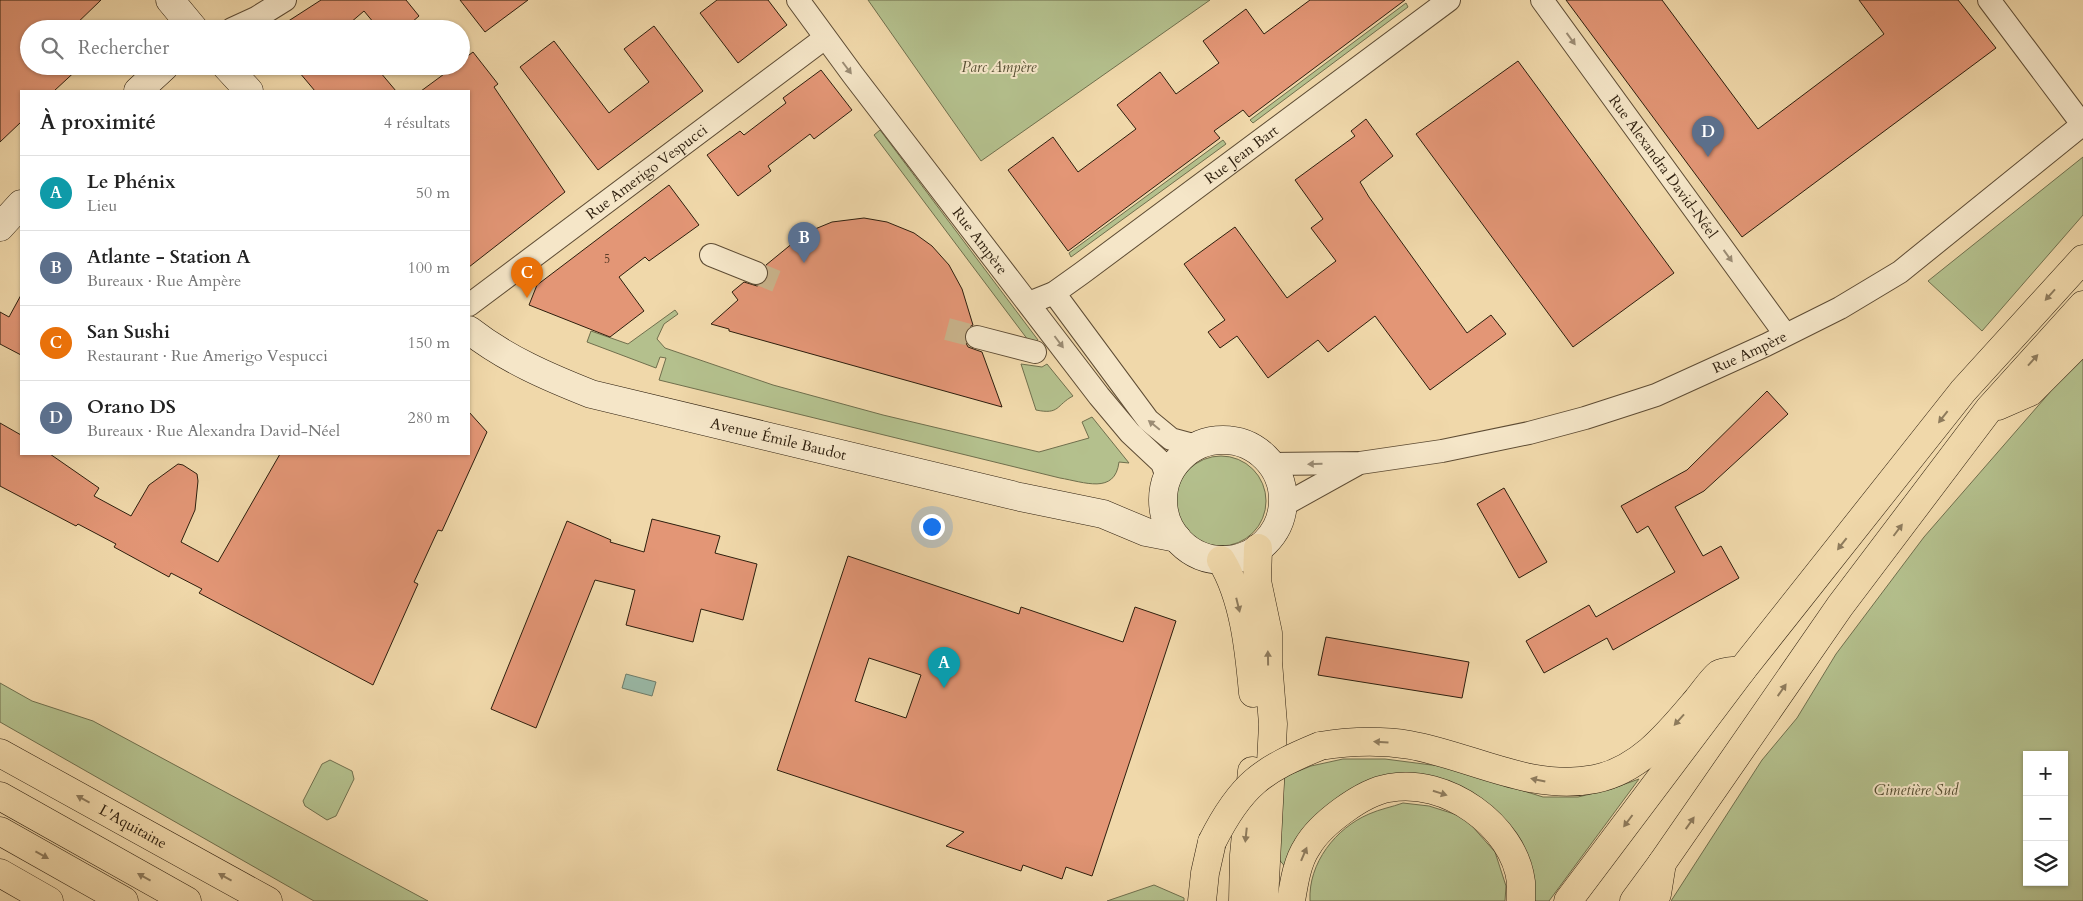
<!DOCTYPE html>
<html lang="fr">
<head>
<meta charset="utf-8">
<style>
  body { margin:0; font-family:Cardo,serif; background:#f6f6f6; color:#222 }
  .controls { position:absolute; right:15px; bottom:15px; display:grid; overflow:hidden; border-radius:0px; box-shadow:0 1px 4px #0004 }
  .controls button { width:45px; height:45px; display:grid; place-items:center; padding:0; border:0; border-bottom:1px solid #e0e0e0; background:#fff; color:#222; font:25px sans-serif }
  .you { position:absolute; left:931px; top:526px; width:18px; height:18px; margin:-12px; border:4px solid #fff; border-radius:50%; background:#1a73e8; box-shadow:0 0 0 8px #1a73e833 }
  .badge { display:grid; place-items:center; width:32px; height:32px; border-radius:50%; background:#0f766e; color:#fff; font-size:16px; font-weight:700 }
  .pin { position:absolute; translate:-50% -41px; filter:drop-shadow(0 1px 2px #0008) }
  .pin::after { content:''; position:absolute; top:26px; width:18px; height:15px; background:inherit; clip-path:polygon(0 0,100% 0,50% 100%) }
  .list { margin:0; padding:0; list-style:none }
  h2 { display:flex; justify-content:space-between; align-items:center; height:65px; margin:0; padding:0 20px; font-size:21px }
  h2 small { font-size:16px; font-weight:400; color:#767676 }
  .list li { display:grid; grid-template-columns:32px 1fr auto; gap:15px; align-items:center; box-sizing:border-box; height:75px; padding:0 20px; border-top:1px solid #e0e0e0 }
  .list b { display:block; font-size:19px; white-space:nowrap }
  .list p { margin:0; font-size:16px; white-space:nowrap; color:#767676 }
  .list em { font-size:16px; font-style:normal; color:#767676 }
  .icon { flex:none; width:28px; height:28px; fill:none; stroke:currentColor; stroke-width:2; stroke-linecap:round; stroke-linejoin:round }
  .map { position:relative; flex:none; width:2083px; height:901px; overflow:hidden }
  .search { position:absolute; background:#fff; box-shadow:0 1px 4px #0004; left:20px; top:20px; width:450px; height:55px; display:flex; align-items:center; gap:12px; box-sizing:border-box; padding:0 18px; border-radius:28px; color:#767676; font-size:19px }
  .panel { position:absolute; background:#fff; box-shadow:0 1px 4px #0004; left:20px; top:90px; width:450px; height:365px; border-radius:0px }
  .map>svg:first-child { display:block }
</style>
</head>
<body>
<div class="map">
<svg width="2083" height="901" viewBox="0 0 2083 901">
  <rect width="100%" height="100%" fill="#f0d8aa"/>
  <filter id="stains"><feTurbulence type="fractalNoise" baseFrequency=".004" numOctaves="4"/><feColorMatrix values="0 0 0 0 .2 0 0 0 0 .09 0 0 0 0 .02 0 0 0 .5 -.17"/></filter>
  <radialGradient id="worn" r=".72"><stop offset=".6" stop-color="#630" stop-opacity="0"/><stop offset="1" stop-color="#630" stop-opacity=".3"/></radialGradient>
  <path fill="#b4c08d" stroke="#706f4d" fill-rule="evenodd" d="M 868,0 L 1210,0 L 981,161 Z
    M 1406,3 L 1408,7 L 1253,123 L 1250,120 Z
    M 880,130 L 1038,340 L 1031,344 L 874,135 Z
    M 1223,140 L 1226,144 L 1071,257 L 1069,253 Z
    M 2083,157 L 2083,215 L 1982,331 L 1928,281 Z
    M 675,310 L 678,314 L 664,324 L 657,339 L 665,348 L 773,385 L 883,415 L 1039,452 L 1089,438 L 1082,422 L 1092,417 L 1129,463 L 1119,462 C 1115,495 1084,482 1060,478 L 659,380 L 666,358 L 660,357 L 656,368 L 587,342 L 591,331 L 628,344 Z
    M 2083,357 L 2083,901 L 1671,901 L 1762,760 L 1797,718 L 1836,654 L 1924,537 L 2064,376 ZM 2027,755 L 2064,755 L 2064,882 L 2027,882 Z
    M 1021,364 L 1042,367 L 1047,364 L 1073,396 C 1056,405 1060,415 1036,410 Z
    M1176 501a45 45 0 1 1 90 0a45 45 0 1 1-90 0Z
    M 0,683 L 32,701 L 93,721 L 428,901 L 314,901 L 0,722 Z
    M 1343,759 L 1385,759 L 1447,767 L 1543,797 L 1578,797 L 1611,789 L 1639,779 L 1549,901 L 1531,901 L 1502,821 L 1372,783 L 1288,870 L 1276,856 L 1284,777 L 1311,766 Z
    M 330,760 L 352,771 L 354,779 L 336,816 L 327,820 L 305,806 L 303,801 L 322,764 Z
    M 1403,803 L 1429,806 L 1464,817 L 1495,852 L 1506,886 L 1505,901 L 1310,901 C 1308,863 1336,828 1369,814 C 1380,809 1392,807 1403,803 Z
    M 1154,885 L 1184,898 L 1184,901 L 1107,901 Z"/>
  <path fill="#9abaa8" stroke="#6e7c6a" d="M 626,674 L 656,682 L 652,696 L 622,688 Z"/>
  <path fill="#e39676" stroke="#2d1e0d" fill-rule="evenodd" d="M 0,0 L 101,0 L 71,29 L 29,29 L 29,66 L 81,66 L 54,91 L 21,91 L 21,122 L 0,142 Z
    M 321,0 L 406,0 L 419,16 L 404,29 L 379,29 L 364,11 L 343,29 L 276,29 Z
    M 460,0 L 528,0 L 485,32 Z
    M 717,0 L 768,0 L 787,25 L 738,63 L 700,13 Z
    M 1310,0 L 1405,0 L 1249,117 L 1243,110 L 1214,131 L 1220,138 L 1068,251 L 1008,170 L 1053,137 L 1078,172 L 1136,129 L 1117,105 L 1160,72 L 1176,94 L 1219,63 L 1203,41 L 1246,9 L 1264,34 Z
    M 1566,0 L 1662,0 L 1758,129 L 1884,34 L 1859,0 L 1958,0 L 1996,48 L 1742,237 Z
    M 654,26 L 703,91 L 598,170 L 520,67 L 554,41 L 609,113 L 649,82 L 624,49 Z
    M 473,52 L 498,84 L 494,87 L 565,192 L 469,267 L 469,91 L 421,91 L 455,66 L 461,66 L 461,61 Z
    M 1518,61 L 1674,273 L 1573,347 L 1416,134 Z
    M 294,66 L 375,66 L 396,91 L 315,91 Z
    M 821,70 L 852,110 L 814,139 L 810,134 L 768,166 L 771,171 L 738,196 L 707,155 L 740,131 L 744,135 L 786,103 L 783,98 Z
    M 1366,119 L 1393,156 L 1360,182 L 1369,197 L 1467,333 L 1491,315 L 1506,334 L 1430,390 L 1375,316 L 1328,352 L 1318,340 L 1268,378 L 1237,336 L 1220,348 L 1208,332 L 1225,320 L 1184,264 L 1235,227 L 1287,298 L 1336,261 L 1311,228 L 1323,219 L 1295,180 L 1355,136 L 1351,131 Z
    M 669,185 L 699,225 L 649,261 L 645,257 L 619,277 L 644,311 L 610,337 L 529,305 L 537,285 Z
    M 864,218 L 887,222 L 914,233 L 932,246 L 949,265 L 962,289 L 973,325 L 967,328 L 964,333 L 965,341 L 968,347 L 982,352 L 1002,407 L 729,331 L 729,329 L 711,324 L 738,300 L 732,292 L 744,282 L 757,286 L 764,283 L 768,277 L 769,272 L 766,265 L 799,238 L 815,229 L 832,222 Z
    M 21,295 L 21,355 L 0,344 L 0,312 L 9,317 Z
    M 1767,391 L 1788,414 L 1704,491 L 1675,507 L 1703,556 L 1721,546 L 1739,578 L 1613,650 L 1607,638 L 1544,673 L 1526,641 L 1589,605 L 1596,617 L 1675,572 L 1648,526 L 1637,533 L 1621,506 L 1687,470 Z
    M 469,412 L 487,432 L 442,531 L 438,530 L 414,582 L 418,584 L 373,685 L 199,593 L 202,589 L 171,573 L 169,577 L 114,547 L 116,544 L 78,524 L 76,526 L 0,486 L 0,423 L 21,435 L 21,454 L 50,454 L 99,488 L 94,496 L 131,516 L 149,485 L 178,464 L 183,465 L 197,474 L 198,481 L 195,510 L 181,542 L 218,562 L 280,454 L 469,454 Z
    M 1504,488 L 1547,562 L 1519,578 L 1477,504 Z
    M 652,519 L 720,536 L 715,553 L 757,564 L 743,620 L 701,609 L 693,642 L 626,625 L 635,590 L 595,580 L 536,728 L 491,709 L 567,521 L 611,540 L 610,542 L 644,552 Z
    M 848,556 L 1019,614 L 1021,607 L 1123,642 L 1135,607 L 1176,621 L 1092,876 L 1066,867 L 1062,879 L 1023,865 L 1021,871 L 946,846 L 964,832 L 777,770 ZM 869,658 L 921,675 L 906,718 L 855,701 Z
    M 1326,637 L 1469,662 L 1462,698 L 1318,675 Z"/>
  <g fill="none" stroke-linecap="round" stroke-linejoin="round">
    <path stroke="#c9b38b" stroke-width="22" stroke-dasharray="22 11" stroke-linecap="butt" d="M 756,273 L 786,285
      M 947,329 L 977,337"/>
    <g stroke="#5e4c34" stroke-width="24">
      <g id="street">
        <path id="s1" d="M 798,0 L 853,75 L 1099,396 L 1130,433 L 1162,463 L 1167,477"/>
        <path id="s2" d="M 1542,0 L 1785,334"/>
        <path d="M 1989,0 L 2082,124"/>
        <path d="M 232,29 L 256,18 L 285,0"/>
        <path d="M 711,255 L 756,273"/>
        <path d="M 1054,293 L 1148,420 L 1171,439 L 1197,446"/>
        <path id="s3" d="M 1029,303 L 1054,293 L 1082,273 L 1449,0"/>
        <path id="s4" d="M 469,305 L 825,38"/>
        <path d="M 977,337 L 1035,352"/>
        <path id="s5" d="M 1271,464 L 1360,463 L 1442,451 L 1529,433 L 1585,418 L 1656,395 L 1766,345 L 1840,308 L 1900,272 L 2083,124"/>
        <path d="M 1282,506 L 1356,465"/>
      </g>
    </g>
    <g stroke="#2d1e0d" stroke-width="29">
      <g id="secondary">
        <path d="M 170,0 L 194,29"/>
        <path d="M 226,66 L 249,91"/>
        <path d="M 138,91 L 165,66"/>
        <path d="M 0,227 L 21,204"/>
        <path id="s6" d="M 469,330 C 506,359 548,377 591,394 L 1020,497 L 1103,514 L 1146,532 L 1177,538"/>
        <circle cx="1223" cy="500" r="60"/>
      </g>
    </g>
    <g stroke="#2d1e0d" stroke-width="29">
      <path id="primary" d="M 1998,406 L 2030,392 L 2083,339
        M 1568,901 L 1742,670 L 1963,391 L 2083,259
        M 1634,901 L 1662,863 L 1840,606 L 1989,409 L 2083,305"/>
    </g>
    <g stroke="#2d1e0d" stroke-width="29">
      <g id="highway">
        <path d="M 1258,548 L 1257,581 L 1268,633 L 1268,662 L 1273,724 L 1264,901"/>
        <path d="M 1221,560 C 1244,598 1249,649 1253,693"/>
        <path d="M 1320,746 C 1351,741 1379,740 1410,745 C 1472,756 1531,792 1595,779 C 1640,770 1669,733 1697,700 C 1703,693 1713,678 1719,674 C 1724,671 1735,671 1742,670"/>
        <path id="s7" d="M 0,753 L 268,901"/>
        <path d="M 0,796 L 187,901"/>
        <path d="M 0,831 L 124,901"/>
        <path d="M 0,873 L 49,901"/>
        <path d="M 1202,901 L 1205,873 L 1212,842"/>
        <path d="M 1243,901 L 1244,855 L 1252,771"/>
        <path d="M 1291,901 C 1294,883 1297,862 1307,847 C 1320,824 1363,792 1389,788 C 1445,777 1514,825 1521,882 C 1521,888 1521,895 1521,901"/>
        <path d="M 1653,901 L 1657,894 L 1662,863"/>
      </g>
    </g>
    <use href="#street" stroke="#f5e6c8" stroke-width="22"/>
    <use href="#secondary" stroke="#f5e6c8" stroke-width="28"/>
    <use href="#primary" stroke="#f0d8aa" stroke-width="28"/>
    <use href="#highway" stroke="#f0d8aa" stroke-width="28"/>
    <g stroke="#2d1e0d" stroke-width="29" stroke-linecap="butt">
      <path id="highway-bridge" d="M 1212,842 C 1241,784 1262,770 1320,746"/>
    </g>
    <use href="#highway-bridge" stroke="#f0d8aa" stroke-width="28"/>
  </g>
  <defs><path id="oneway-solid" d="M-6-.8H1V-3.2L6.5 0L1 3.2V.8H-6Z" transform="scale(1.25)"/></defs>
  <g fill="#9b8c74">
    <use href="#oneway-solid" transform="translate(1571 39) rotate(54)"/>
    <use href="#oneway-solid" transform="translate(847 68) rotate(53)"/>
    <use href="#oneway-solid" transform="translate(1728 256) rotate(54)"/>
    <use href="#oneway-solid" transform="translate(1059 342) rotate(53)"/>
    <use href="#oneway-solid" transform="translate(1154 425) rotate(-141)"/>
    <use href="#oneway-solid" transform="translate(1315 464) rotate(179)"/>
  </g>
  <g fill="#8e7b5c">
    <use href="#oneway-solid" transform="translate(2050 295) rotate(132)"/>
    <use href="#oneway-solid" transform="translate(2033 360) rotate(-48)"/>
    <use href="#oneway-solid" transform="translate(1943 417) rotate(128)"/>
    <use href="#oneway-solid" transform="translate(1898 530) rotate(-53)"/>
    <use href="#oneway-solid" transform="translate(1842 544) rotate(128)"/>
    <use href="#oneway-solid" transform="translate(1238 605) rotate(76)"/>
    <use href="#oneway-solid" transform="translate(1268 658) rotate(-91)"/>
    <use href="#oneway-solid" transform="translate(1782 690) rotate(-55)"/>
    <use href="#oneway-solid" transform="translate(1679 720) rotate(132)"/>
    <use href="#oneway-solid" transform="translate(1381 742) rotate(-176)"/>
    <use href="#oneway-solid" transform="translate(1538 780) rotate(-168)"/>
    <use href="#oneway-solid" transform="translate(1440 793) rotate(18)"/>
    <use href="#oneway-solid" transform="translate(83 799) rotate(-151)"/>
    <use href="#oneway-solid" transform="translate(1628 821) rotate(127)"/>
    <use href="#oneway-solid" transform="translate(1690 823) rotate(-55)"/>
    <use href="#oneway-solid" transform="translate(1246 835) rotate(96)"/>
    <use href="#oneway-solid" transform="translate(1304 854) rotate(-67)"/>
    <use href="#oneway-solid" transform="translate(42 855) rotate(29)"/>
    <use href="#oneway-solid" transform="translate(144 877) rotate(-151)"/>
    <use href="#oneway-solid" transform="translate(225 877) rotate(-151)"/>
  </g>
  <g text-anchor="middle" stroke-width="4" stroke-linejoin="round" paint-order="stroke">
    <g font-size="12" fill="#5a3c27">
      <text x="607" y="263">5</text>
    </g>
    <g font-size="15" font-style="italic" fill="#564f33" stroke="#f5e6c8">
      <text x="999" y="72">Parc Ampère</text>
      <text x="1916" y="795">Cimetière Sud</text>
    </g>
    <g font-size="15" fill="#2d1e0d" stroke="#f5e6c8">
      <text dy="5" stroke="none"><textPath href="#s3" startOffset="260">Rue Jean Bart</textPath></text>
      <text dy="5" stroke="none"><textPath href="#s2" startOffset="206">Rue Alexandra David-Néel</textPath></text>
      <text dy="5" stroke="none"><textPath href="#s4" startOffset="222">Rue Amerigo Vespucci</textPath></text>
      <text dy="5" stroke="none"><textPath href="#s1" startOffset="302">Rue Ampère</textPath></text>
      <text dy="5" stroke="none"><textPath href="#s5" startOffset="496">Rue Ampère</textPath></text>
      <text dy="5" stroke="none"><textPath href="#s6" startOffset="331">Avenue Émile Baudot</textPath></text>
      <text dy="5" stroke="none"><textPath href="#s7" startOffset="152">L'Aquitaine</textPath></text>
    </g>
  </g>
  <rect width="100%" height="100%" filter="url(#stains)"/>
  <rect width="100%" height="100%" fill="url(#worn)"/>
</svg>
<div class="controls">
<button>+</button>
<button>−</button>
<button><svg class="icon" aria-label="layers" viewBox="0 0 24 24"><path d="M12 4l9 5-9 5-9-5zM3 14l9 5 9-5"/></svg></button>
</div>
<div class="you"></div>
<div class="pin badge" style="left:944px;top:688px;background:#0f9aa8">A</div>
<div class="pin badge" style="left:804px;top:263px;background:#5c6f8a">B</div>
<div class="pin badge" style="left:527px;top:298px;background:#e8710a">C</div>
<div class="pin badge" style="left:1708px;top:157px;background:#5c6f8a">D</div>
<div class="search"><svg class="icon" aria-label="search" viewBox="0 0 24 24"><circle cx="10" cy="10" r="6"/><path d="M15 15l6 6"/></svg>Rechercher</div>
<section class="panel">
<h2>À proximité<small>4 résultats</small></h2>
<ul class="list">
<li><span class="badge" style="background:#0f9aa8">A</span><div><b>Le Phénix</b><p>Lieu</p></div><em>50 m</em></li>
<li><span class="badge" style="background:#5c6f8a">B</span><div><b>Atlante - Station A</b><p>Bureaux · Rue Ampère</p></div><em>100 m</em></li>
<li><span class="badge" style="background:#e8710a">C</span><div><b>San Sushi</b><p>Restaurant · Rue Amerigo Vespucci</p></div><em>150 m</em></li>
<li><span class="badge" style="background:#5c6f8a">D</span><div><b>Orano DS</b><p>Bureaux · Rue Alexandra David-Néel</p></div><em>280 m</em></li>
</ul>
</section>
</div>
</body>
</html>
